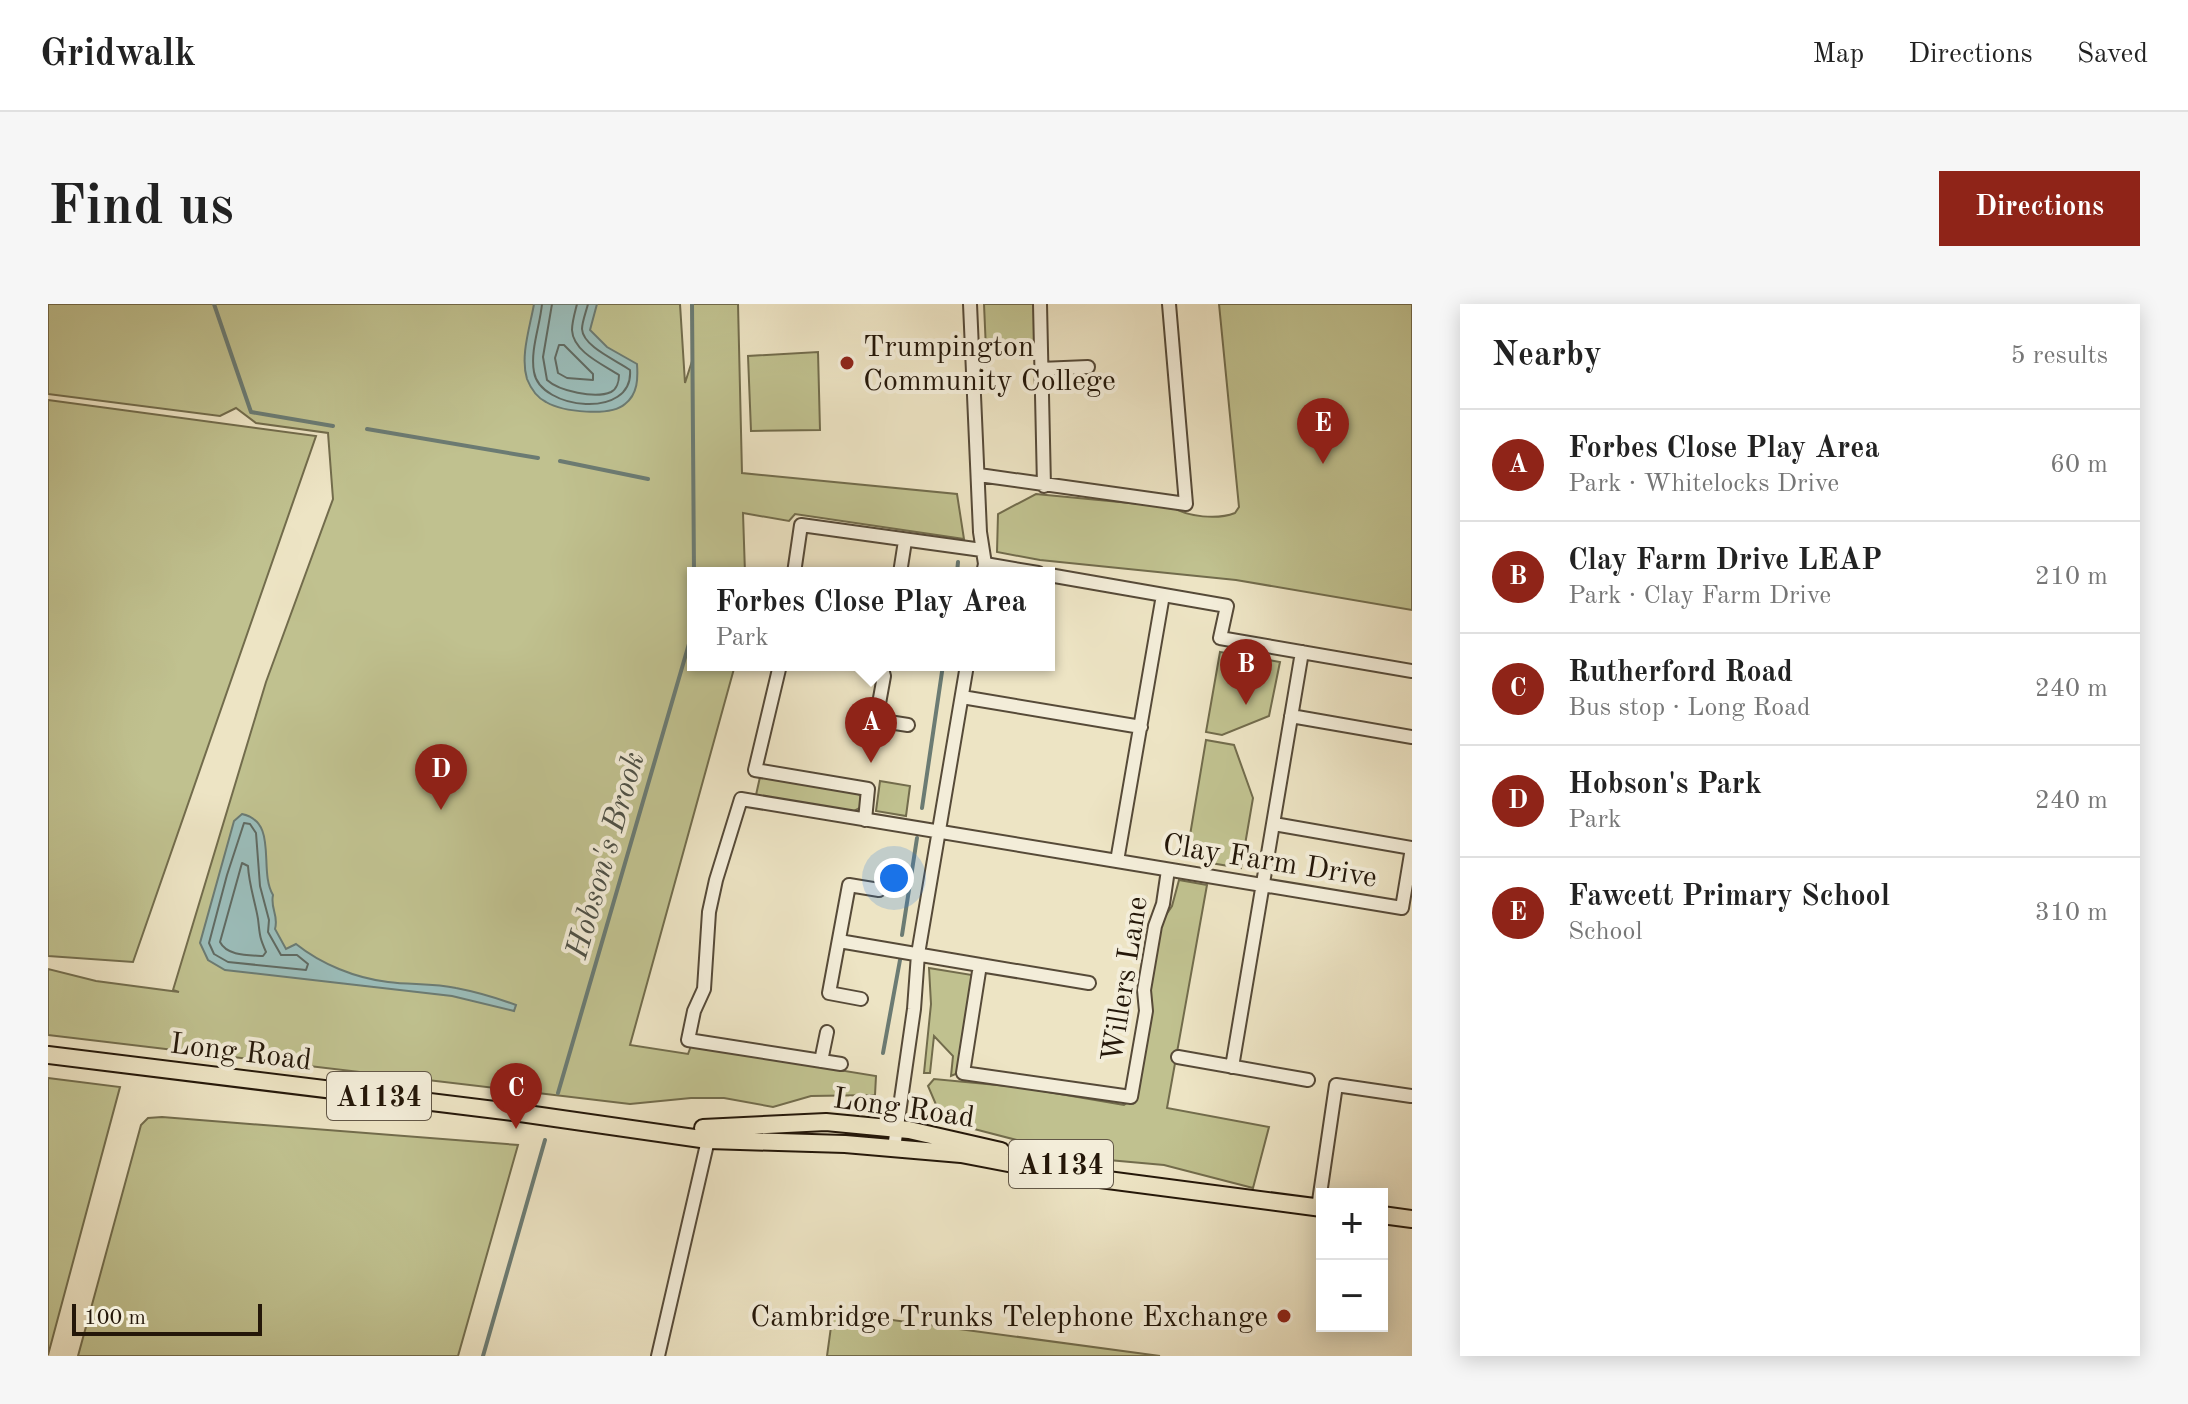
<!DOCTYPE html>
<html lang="en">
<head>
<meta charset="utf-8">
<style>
  body { margin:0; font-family:"Old Standard TT",serif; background:#f6f6f6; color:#222 }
  .controls { position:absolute; right:24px; bottom:24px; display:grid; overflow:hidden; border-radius:0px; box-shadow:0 4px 20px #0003 }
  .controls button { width:72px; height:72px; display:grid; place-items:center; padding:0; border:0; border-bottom:2px solid #e0e0e0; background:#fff; color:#222; font:40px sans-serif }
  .scale { position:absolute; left:24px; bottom:20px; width:190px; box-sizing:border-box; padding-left:8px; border:4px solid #241709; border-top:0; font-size:22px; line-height:28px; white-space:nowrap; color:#241709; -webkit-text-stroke:6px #f3edd9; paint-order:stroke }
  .you { position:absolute; left:846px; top:574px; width:28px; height:28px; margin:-20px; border:6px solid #fff; border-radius:50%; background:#1a73e8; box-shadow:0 0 0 12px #1a73e833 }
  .badge { display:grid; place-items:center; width:52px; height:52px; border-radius:50%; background:#8f2418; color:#fff; font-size:26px; font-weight:700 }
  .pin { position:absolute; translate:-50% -66px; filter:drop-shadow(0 2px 4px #0008) }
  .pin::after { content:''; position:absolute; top:42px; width:28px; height:24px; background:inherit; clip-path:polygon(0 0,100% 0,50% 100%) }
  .popup { position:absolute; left:639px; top:263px; width:368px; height:104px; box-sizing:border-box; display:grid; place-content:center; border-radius:0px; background:#fff; filter:drop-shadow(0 2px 6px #0005); font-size:26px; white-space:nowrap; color:#767676 }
  .popup b { font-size:30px; color:#222 }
  .popup::after { content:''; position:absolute; left:50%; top:100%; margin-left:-16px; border:16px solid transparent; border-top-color:#fff }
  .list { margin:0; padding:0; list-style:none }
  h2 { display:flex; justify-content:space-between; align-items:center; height:104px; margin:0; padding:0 32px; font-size:34px }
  h2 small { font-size:26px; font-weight:400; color:#767676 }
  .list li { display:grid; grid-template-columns:52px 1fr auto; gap:24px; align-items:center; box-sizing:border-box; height:112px; padding:0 32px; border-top:2px solid #e0e0e0 }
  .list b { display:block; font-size:30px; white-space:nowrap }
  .list p { margin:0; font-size:26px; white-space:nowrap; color:#767676 }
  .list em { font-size:26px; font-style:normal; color:#767676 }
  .map { position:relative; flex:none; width:1364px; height:1052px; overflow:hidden; border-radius:0px }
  header { display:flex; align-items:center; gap:48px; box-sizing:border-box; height:112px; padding:0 40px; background:#fff; border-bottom:2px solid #e0e0e0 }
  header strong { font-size:38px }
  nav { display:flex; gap:44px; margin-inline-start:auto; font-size:28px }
  .intro { display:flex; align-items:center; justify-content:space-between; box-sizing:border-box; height:192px; padding:0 48px }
  h1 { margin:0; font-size:56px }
  .button { padding:20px 36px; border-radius:0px; background:#8f2418; color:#fff; font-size:28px; font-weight:700 }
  main { display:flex; gap:48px; padding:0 48px }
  aside { flex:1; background:#fff; border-radius:0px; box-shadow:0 4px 20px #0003 }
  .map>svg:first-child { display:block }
</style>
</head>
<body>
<header>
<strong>Gridwalk</strong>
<nav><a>Map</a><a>Directions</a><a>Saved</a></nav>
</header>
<div class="intro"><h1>Find us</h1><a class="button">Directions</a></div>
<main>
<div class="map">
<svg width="1364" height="1052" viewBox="0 0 1364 1052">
  <rect width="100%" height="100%" fill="#ede4c4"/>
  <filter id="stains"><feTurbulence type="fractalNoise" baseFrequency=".0025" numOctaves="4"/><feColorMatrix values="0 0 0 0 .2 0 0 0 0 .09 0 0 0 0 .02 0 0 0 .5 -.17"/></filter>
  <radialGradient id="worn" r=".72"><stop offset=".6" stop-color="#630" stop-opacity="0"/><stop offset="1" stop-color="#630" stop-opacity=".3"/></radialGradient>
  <path fill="#c0c18f" stroke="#726c4c" stroke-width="2" d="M 0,0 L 632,0 L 637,79 L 645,54 L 644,0 L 690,0 L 694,169 L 909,190 L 916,235 L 747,210 L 741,217 L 695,209 L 697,269 L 645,269 L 645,361 L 687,361 L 582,741 L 640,750 L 643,742 L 828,772 L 827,791 L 763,792 L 725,803 L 676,794 L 643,794 L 582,800 L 0,731 L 0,665 L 48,677 L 131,688 L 125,686 L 218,378 L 285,195 L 280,129 L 208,119 L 188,104 L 172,112 L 0,90 Z
    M 936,0 L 989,0 L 987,45 L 974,43 L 938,46 Z
    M 1171,0 L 1364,0 L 1364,306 L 1188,276 L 992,256 L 949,248 L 950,210 L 988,190 L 1124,203 C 1140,213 1169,216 1187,209 L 1191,203 Z
    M 770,48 L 772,126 L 703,127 L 700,52 Z
    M 0,96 L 268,132 L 85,658 L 0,652 Z
    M 1172,348 L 1232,358 L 1221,412 L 1174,431 L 1158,428 Z
    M 1158,436 L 1186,441 L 1205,494 L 1193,564 L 1138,555 Z
    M 712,473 L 808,488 L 814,493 L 813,503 L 804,508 L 708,491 Z
    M 832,477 L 862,482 L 858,512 L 828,507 Z
    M 1131,576 L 1159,581 L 1119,804 L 1221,823 L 1205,884 L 1116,861 L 1038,854 L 895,817 L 880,782 L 886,775 L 971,783 L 1076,801 C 1095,789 1100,723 1104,700 L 1100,688 L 1110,623 L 1124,602 Z
    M 881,664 L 924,671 L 910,769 L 903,772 L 905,752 L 886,732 L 882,769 L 876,769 L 883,700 Z
    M 0,774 L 72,783 L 0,1051 Z
    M 114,813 L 470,841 L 410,1052 L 30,1052 L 93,821 L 100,814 Z
    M 785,1008 L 1112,1052 L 779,1052 Z"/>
  <path fill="#9bbdba" stroke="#6b7b73" stroke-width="2" d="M 486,0 L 549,0 L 542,26 L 559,43 L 589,60 C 590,74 590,90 577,100 C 562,113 515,108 498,98 C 488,93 483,85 479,75 C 472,52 482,23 486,0 Z
    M 194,510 C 231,518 210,566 225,591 C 222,605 231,611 227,625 L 238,645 L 248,640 C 273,660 307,674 340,678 C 362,681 386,679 408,684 C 429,688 449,694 468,701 L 466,707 L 404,692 L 177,666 L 160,656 L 152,639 L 186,517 Z"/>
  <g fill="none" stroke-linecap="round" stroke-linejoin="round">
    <path stroke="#606a62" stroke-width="2" d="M 494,0 C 492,22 482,46 486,68 C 492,106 586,116 582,66 C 570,57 535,43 534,25 C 534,18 538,8 540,0
      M 504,0 L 495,53 L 499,76 C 511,87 547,95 563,88 C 569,85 571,77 571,71 C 556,61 525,48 524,26 C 524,18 527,8 529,0
      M 511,41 L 516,41 L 545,70 L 545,76 L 519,74 L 510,69 L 507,54 Z
      M 196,519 L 202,520 L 208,529 L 212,582 L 221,616 L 220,628 L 233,651 L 249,651 L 260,660 L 258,666 L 180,658 L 166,650 L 161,639 L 179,571 Z
      M 194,559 L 200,562 C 201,581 207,597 210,615 C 212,631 211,632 218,648 L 215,652 C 200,651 179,652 172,638 Z"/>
    <path stroke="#6b7b73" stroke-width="4" d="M 166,0 L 203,108 L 285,122
      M 644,0 L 646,269
      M 319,125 L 490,154
      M 512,157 L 600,175
      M 909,269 L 910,258
      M 874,504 L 895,361
      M 854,631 L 869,534
      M 835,749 L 852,656
      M 510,789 L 645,326
      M 435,1052 L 497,836"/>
    <g stroke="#564a38" stroke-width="16">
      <path id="minor" d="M 922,0 L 932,228 L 937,260 L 935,269
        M 992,0 L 996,182
        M 992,65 L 1040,63
        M 931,171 L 1138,200 L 1121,0
        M 937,260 L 990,269
        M 746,269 L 753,221 L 934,246
        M 852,269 L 857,237
        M 1001,271 L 1179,302 L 1172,334 L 1364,367
        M 732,361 L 707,466 L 820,485 L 817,516
        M 833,361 L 836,372 L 828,416 L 860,421
        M 914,393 L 1093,423
        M 1243,412 L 1364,433
        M 1226,520 L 1364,544
        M 1069,557 L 1354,604 L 1364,544
        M 791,637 L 932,661
        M 1041,679 L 932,661 L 915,769 L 1083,793 L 1098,707 L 1096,686 L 1107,622 L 1115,600 L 1120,566
        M 813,695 L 781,689 L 801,581 L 831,586
        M 1130,753 L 1260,776
        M 773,757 L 779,728
        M 793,760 L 640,736 L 646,707 L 656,685 L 661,608 L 668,576 L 693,495 L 1069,557 L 1115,291
        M 1184,763 L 1254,348
        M 846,844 L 866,705 L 870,650 L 919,361
        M 1270,904 L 1288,781 L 1363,792
        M 610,1052 L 660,836"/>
    </g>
    <g stroke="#241709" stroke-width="20">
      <path id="major" d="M 0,751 L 472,809 L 660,836 L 797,840 L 913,850 L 1029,872 L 1274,904
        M 655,824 L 778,818 L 861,826 L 953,847
        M 1334,911 L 1364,915"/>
    </g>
    <use href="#minor" stroke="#f3edd9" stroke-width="12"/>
    <use href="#major" stroke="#ede4c4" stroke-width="16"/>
  </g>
  <g fill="#8f2418" stroke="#f3edd9" stroke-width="3">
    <circle cx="799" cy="59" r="8"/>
    <circle cx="1236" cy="1012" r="8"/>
  </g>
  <g text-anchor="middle" stroke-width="8" stroke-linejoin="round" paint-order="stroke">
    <g fill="#f3edd9" stroke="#625747" stroke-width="2">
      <rect x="279" y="768" width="104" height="48" rx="6"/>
      <rect x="961" y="836" width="104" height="48" rx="6"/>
    </g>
    <g font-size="28" font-weight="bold" fill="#241709">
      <text x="331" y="802">A1134</text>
      <text x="1013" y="870">A1134</text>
    </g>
    <g font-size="30" fill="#241709" stroke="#f3edd9" text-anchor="start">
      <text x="815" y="52">Trumpington<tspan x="815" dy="34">Community College</tspan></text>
      <text x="1220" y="1022" text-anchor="end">Cambridge Trunks Telephone Exchange</text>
    </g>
    <g font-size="30" fill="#241709" stroke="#f3edd9">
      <text transform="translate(1222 556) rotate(9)" y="10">Clay Farm Drive</text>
      <text transform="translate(1076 675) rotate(-81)" y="10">Willers Lane</text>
      <text transform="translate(193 747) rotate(7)" y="10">Long Road</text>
      <text transform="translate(856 803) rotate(8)" y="10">Long Road</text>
    </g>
    <g font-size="32" font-style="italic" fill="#4e5147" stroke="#f3edd9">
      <text transform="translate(556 551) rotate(-74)" y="11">Hobson's Brook</text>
    </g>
  </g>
  <rect width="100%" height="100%" filter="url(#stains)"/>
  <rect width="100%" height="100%" fill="url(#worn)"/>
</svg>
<div class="controls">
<button>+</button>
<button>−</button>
</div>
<div class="scale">100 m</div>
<div class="you"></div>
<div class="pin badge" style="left:823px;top:459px">A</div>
<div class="popup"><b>Forbes Close Play Area</b>Park</div>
<div class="pin badge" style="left:1198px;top:401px">B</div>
<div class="pin badge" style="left:468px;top:825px">C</div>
<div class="pin badge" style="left:393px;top:506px">D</div>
<div class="pin badge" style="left:1275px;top:160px">E</div>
</div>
<aside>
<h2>Nearby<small>5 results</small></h2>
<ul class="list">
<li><span class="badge">A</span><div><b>Forbes Close Play Area</b><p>Park · Whitelocks Drive</p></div><em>60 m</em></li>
<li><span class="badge">B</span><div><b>Clay Farm Drive LEAP</b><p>Park · Clay Farm Drive</p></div><em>210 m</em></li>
<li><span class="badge">C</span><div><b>Rutherford Road</b><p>Bus stop · Long Road</p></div><em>240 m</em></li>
<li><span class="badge">D</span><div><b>Hobson's Park</b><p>Park</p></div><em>240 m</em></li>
<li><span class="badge">E</span><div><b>Fawcett Primary School</b><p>School</p></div><em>310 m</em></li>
</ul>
</aside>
</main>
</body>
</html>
